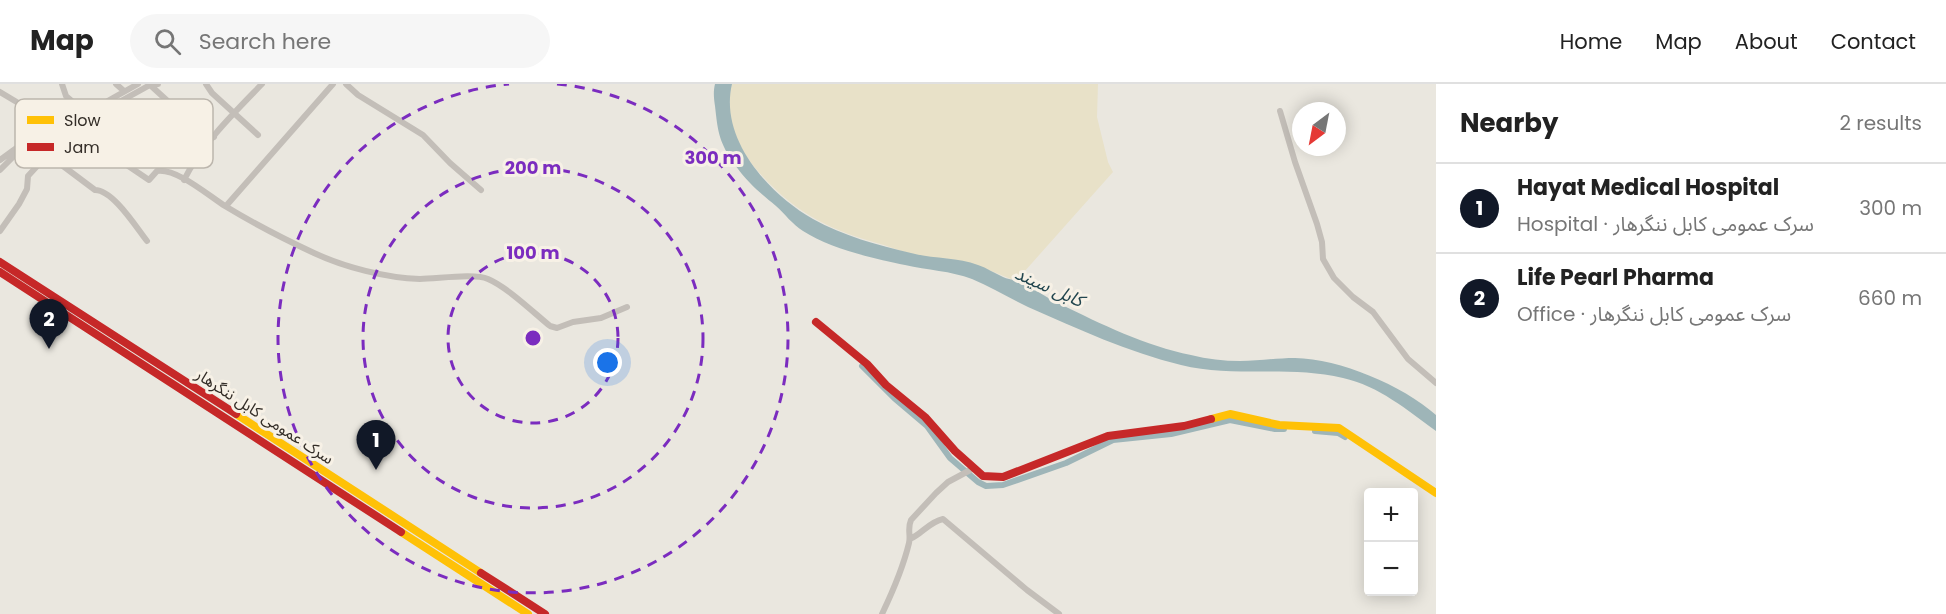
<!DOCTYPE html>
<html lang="en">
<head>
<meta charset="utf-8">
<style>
  body { margin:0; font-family:Poppins,"Noto Sans Arabic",sans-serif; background:#f6f6f6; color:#222 }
  .controls { position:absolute; right:18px; bottom:18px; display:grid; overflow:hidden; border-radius:6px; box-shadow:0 3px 15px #0003 }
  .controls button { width:54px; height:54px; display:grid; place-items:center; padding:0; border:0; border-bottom:2px solid #e0e0e0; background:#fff; color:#222; font:30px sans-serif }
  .compass { position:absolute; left:1292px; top:18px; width:54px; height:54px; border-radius:50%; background:#fff; box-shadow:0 3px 15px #0003; rotate:212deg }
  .you { position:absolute; left:608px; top:279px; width:21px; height:21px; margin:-15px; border:4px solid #fff; border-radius:50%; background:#1a73e8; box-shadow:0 0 0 9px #1a73e833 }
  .badge { display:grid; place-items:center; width:39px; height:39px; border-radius:50%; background:#111827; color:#fff; font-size:20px; font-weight:700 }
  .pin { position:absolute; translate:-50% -50px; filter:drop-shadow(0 2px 3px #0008) }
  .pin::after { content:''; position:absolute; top:32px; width:21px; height:18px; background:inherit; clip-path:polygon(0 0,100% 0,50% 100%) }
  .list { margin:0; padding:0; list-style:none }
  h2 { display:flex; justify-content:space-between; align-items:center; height:78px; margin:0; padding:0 24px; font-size:26px }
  h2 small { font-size:20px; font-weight:400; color:#767676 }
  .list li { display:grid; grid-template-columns:39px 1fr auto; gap:18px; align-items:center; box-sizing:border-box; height:90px; padding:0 24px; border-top:2px solid #e0e0e0 }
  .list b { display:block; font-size:22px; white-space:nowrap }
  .list p { margin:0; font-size:20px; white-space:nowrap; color:#767676 }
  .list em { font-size:20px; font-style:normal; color:#767676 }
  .icon { flex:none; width:33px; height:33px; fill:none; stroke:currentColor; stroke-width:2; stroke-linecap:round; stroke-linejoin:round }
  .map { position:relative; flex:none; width:1436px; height:530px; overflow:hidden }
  header { display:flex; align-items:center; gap:36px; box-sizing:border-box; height:84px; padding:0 30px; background:#fff; border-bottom:2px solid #e0e0e0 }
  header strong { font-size:28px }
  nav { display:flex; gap:33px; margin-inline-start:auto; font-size:21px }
  .search { width:420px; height:54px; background:#f6f6f6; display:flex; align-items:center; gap:15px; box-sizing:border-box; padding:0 21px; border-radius:33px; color:#767676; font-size:22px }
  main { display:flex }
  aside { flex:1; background:#fff }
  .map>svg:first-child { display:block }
</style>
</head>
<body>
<header>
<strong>Map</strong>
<div class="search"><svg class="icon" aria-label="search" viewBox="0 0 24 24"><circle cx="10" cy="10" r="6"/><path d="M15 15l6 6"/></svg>Search here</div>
<nav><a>Home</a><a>Map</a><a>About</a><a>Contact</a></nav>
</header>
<main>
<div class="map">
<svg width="1436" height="530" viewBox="0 0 1436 530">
  <rect width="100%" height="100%" fill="#eae7df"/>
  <path fill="#e8e1c8" d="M 732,0 L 1098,0 L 1097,33 L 1108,78 L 1113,88 L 1016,197 C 1007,194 1000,190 991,187 C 980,182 967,179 956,176 C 947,174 937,175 928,173 C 913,171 898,166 884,161 C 829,146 794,129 756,85 C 736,61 724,31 732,0 Z"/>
  <path fill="#9eb5b8" d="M 715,0 L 732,0 C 719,55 768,109 813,135 C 843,152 878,161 911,169 C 933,175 957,173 978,181 C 987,184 994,189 1003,193 C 1007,195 1011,195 1016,197 C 1031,202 1045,213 1060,220 C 1101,240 1146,262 1191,271 C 1207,275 1224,277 1240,277 C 1258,277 1276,274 1295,274 C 1340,275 1402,301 1436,331 L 1436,347 C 1407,326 1379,302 1343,294 C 1289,281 1234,294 1181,281 C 1128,268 1078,245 1028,223 C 1009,214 991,203 972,195 C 951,187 927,186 905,181 C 874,175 829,164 803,147 C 792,140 785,130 776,122 C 759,108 748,99 735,81 C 719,58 718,49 715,22 C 714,15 713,8 715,0 Z"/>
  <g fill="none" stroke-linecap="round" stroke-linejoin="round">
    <path stroke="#9eb5b8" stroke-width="1.5" d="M 106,22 L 115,17
      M 47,62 L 56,58
      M 23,65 L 39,62"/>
    <path stroke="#9eb5b8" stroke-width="6" d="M 862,282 L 894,314 L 927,342 L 950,374 L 978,398 L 986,402 L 1003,401 L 1066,379 L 1113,356 L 1171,350 L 1230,336 L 1275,345 L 1284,345
      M 1315,347 L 1338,349 L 1345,353"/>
    <path stroke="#c3beb8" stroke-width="6" d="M 62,0 L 66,12 L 88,31
      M 116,0 L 124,7
      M 149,0 L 183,31 L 214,53
      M 206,0 L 212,9 L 258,51
      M 346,0 L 358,11 L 423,51 L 450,79 L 481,106
      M 0,8 L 20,20 L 62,52
      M 1280,27 L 1295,78 L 1317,140 L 1322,158 L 1323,175 L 1334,194 L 1353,213 L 1373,228 L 1408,275 L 1436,299
      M 72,44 L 149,96 L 157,87 C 177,84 209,112 225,122 C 253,139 284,155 314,169 C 344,183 386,194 420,195 C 437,195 474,189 488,195 C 507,203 533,228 550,242 L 557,244 L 573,238 L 601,234 L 627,223
      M 47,70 L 95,106 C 113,106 136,143 147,157
      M 0,76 L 22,60 L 47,59 L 55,56 L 68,48 L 97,23 L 138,0
      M 0,86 L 18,68 L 53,65 L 77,48 L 94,32 L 150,1 L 158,0
      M 184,96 C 201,61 235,28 262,0
      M 226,122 L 333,0
      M 0,147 L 19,120 L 27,105 L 28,92 L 50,68
      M 910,455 C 922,450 929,438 943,435 L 1027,506 L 1059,530
      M 882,530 C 893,507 903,484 909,459 C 911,451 907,445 911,436 L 936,409 L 948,398 L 974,384"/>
    <path stroke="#ffc107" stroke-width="8" d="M 236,330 L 481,489
      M 1211,335 L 1230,330 L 1279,341 L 1339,344 L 1436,409
      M 401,448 L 528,530"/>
    <path stroke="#c62828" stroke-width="8" d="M 0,178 L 236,330
      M 0,188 L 401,448
      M 816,238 L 867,280 L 886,301 L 925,333 L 955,367 L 983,392 L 1003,393 L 1108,352 L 1184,342 L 1211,335
      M 481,489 L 545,530"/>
  </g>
  <g fill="none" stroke="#7b2cbf" stroke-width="3" stroke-dasharray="10 8">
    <circle cx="533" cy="254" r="85"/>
    <circle cx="533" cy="254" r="170"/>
    <path d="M557 0A255 255 0 1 1 509 0"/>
  </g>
  <g text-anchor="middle" stroke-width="6" stroke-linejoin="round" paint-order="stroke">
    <g font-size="16" fill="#332d27" stroke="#f7f1e6">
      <text transform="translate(265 332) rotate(33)" y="6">سرک عمومی کابل ننگرهار</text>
    </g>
    <g font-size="18" font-style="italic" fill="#22464f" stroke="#f7f1e6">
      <text transform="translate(1049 203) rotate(24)" y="6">کابل سيند</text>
    </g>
  </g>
  <rect x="15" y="15" width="198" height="69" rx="9" fill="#f7f1e6" stroke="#bcb6ad" stroke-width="1.5"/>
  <rect x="27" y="32" width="27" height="8" fill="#ffc107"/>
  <rect x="27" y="59" width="27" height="8" fill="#c62828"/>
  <g font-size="16" fill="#332d27">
    <text x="64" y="42">Slow</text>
    <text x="64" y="69">Jam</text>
  </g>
  <circle cx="533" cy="254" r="9" fill="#7b2cbf" stroke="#f7f1e6" stroke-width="3"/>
  <g font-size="18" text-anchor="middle" font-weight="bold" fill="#7b2cbf" stroke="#f7f1e6" stroke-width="6" stroke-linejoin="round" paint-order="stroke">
    <text x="713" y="80">300 m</text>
    <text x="533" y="90">200 m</text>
    <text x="533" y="175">100 m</text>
  </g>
</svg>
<div class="controls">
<button>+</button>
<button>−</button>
</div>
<svg class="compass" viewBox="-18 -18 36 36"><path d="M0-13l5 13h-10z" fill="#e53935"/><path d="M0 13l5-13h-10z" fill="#767676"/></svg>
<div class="you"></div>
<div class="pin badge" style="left:376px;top:386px">1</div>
<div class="pin badge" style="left:49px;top:265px">2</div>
</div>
<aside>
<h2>Nearby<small>2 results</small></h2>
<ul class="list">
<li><span class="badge">1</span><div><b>Hayat Medical Hospital</b><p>Hospital · سرک عمومی کابل ننگرهار</p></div><em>300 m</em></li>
<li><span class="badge">2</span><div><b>Life Pearl Pharma</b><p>Office · سرک عمومی کابل ننگرهار</p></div><em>660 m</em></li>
</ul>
</aside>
</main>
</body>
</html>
